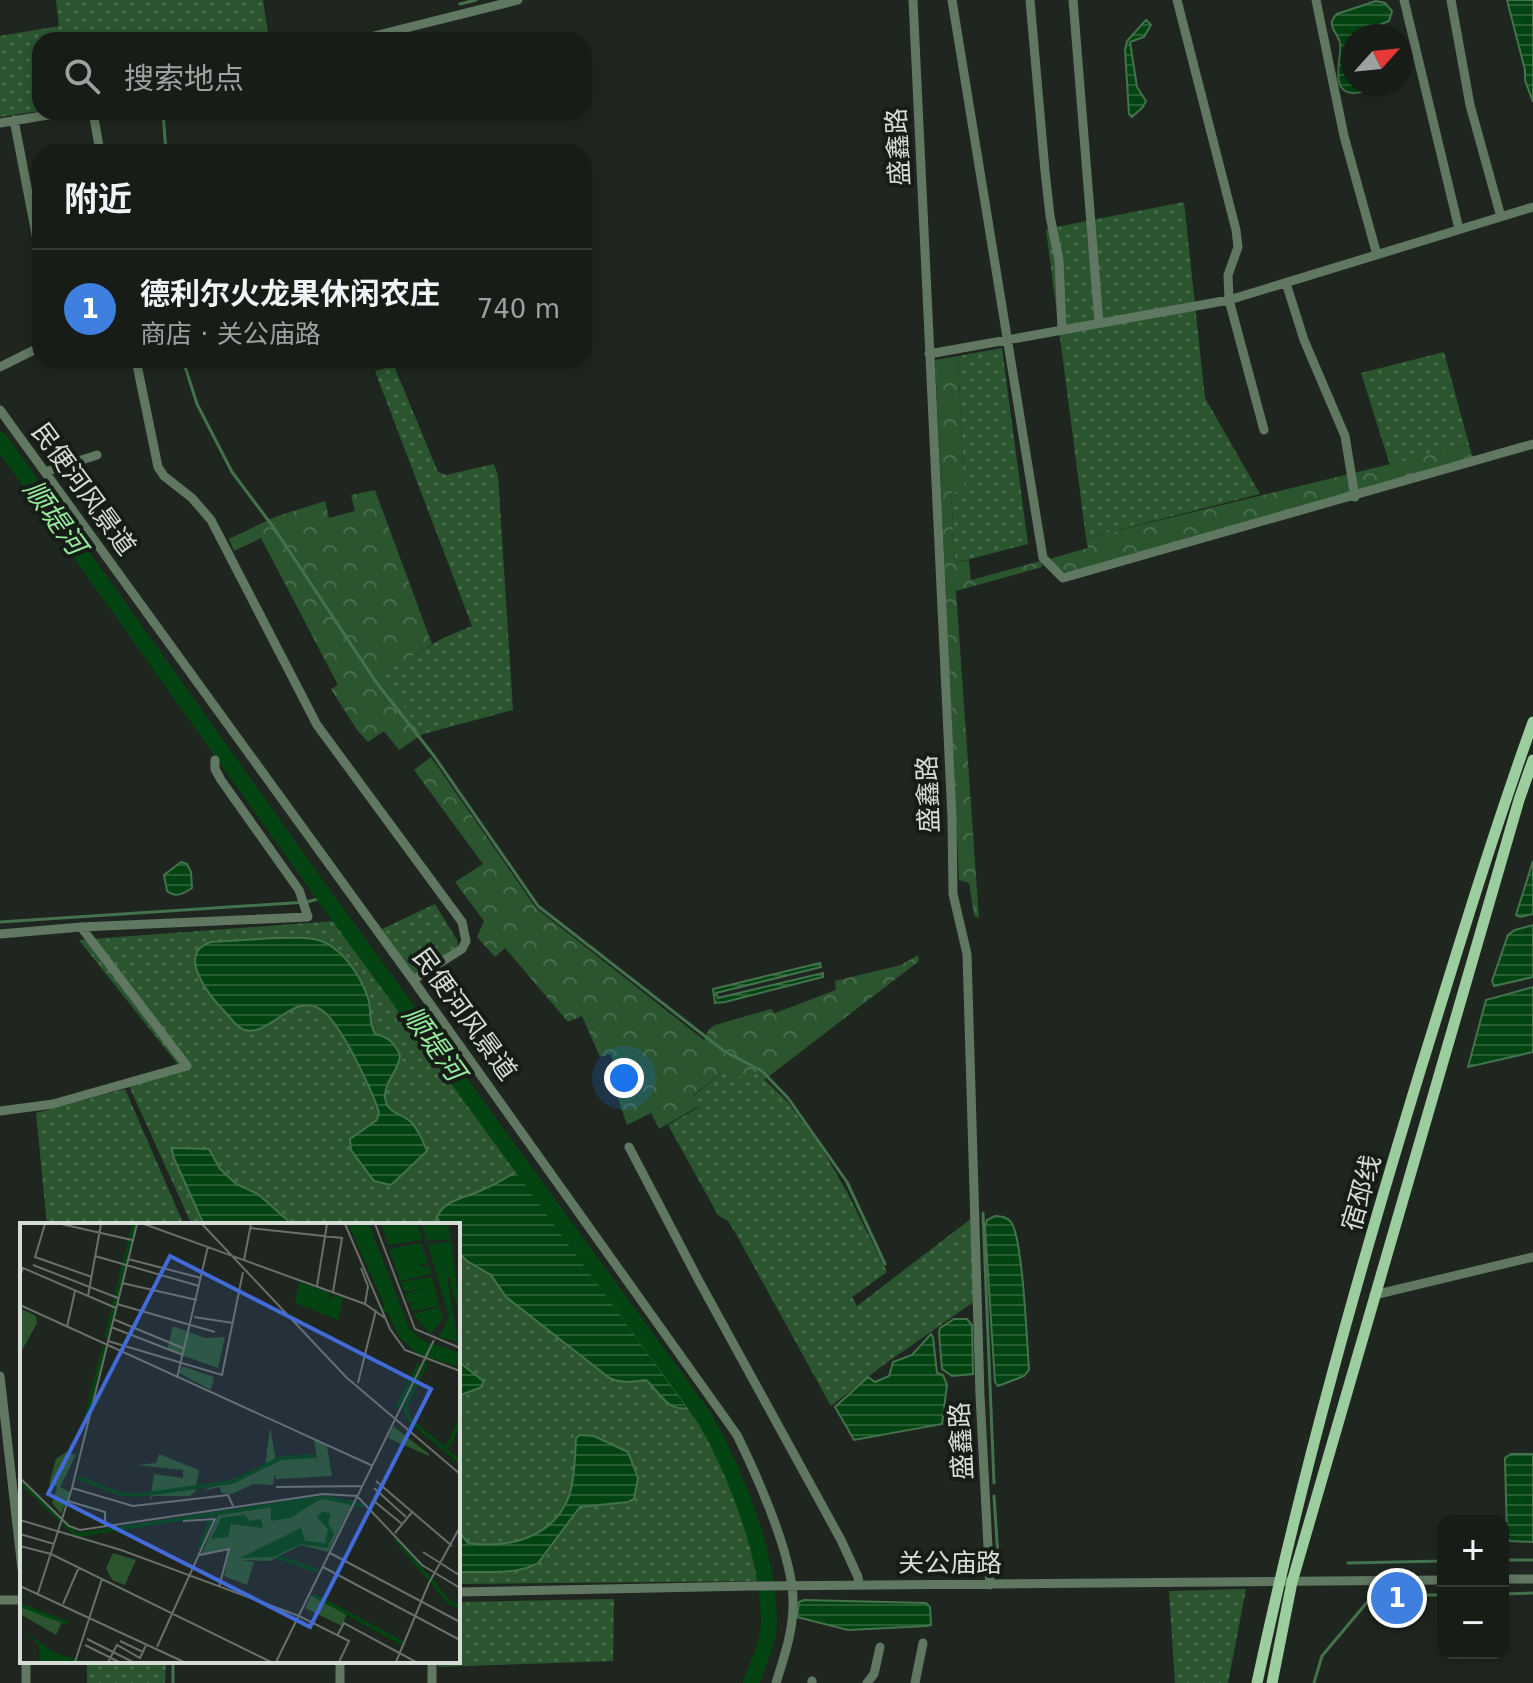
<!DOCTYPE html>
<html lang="zh">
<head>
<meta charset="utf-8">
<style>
  body { margin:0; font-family:"DejaVu Sans","Noto Sans SC",sans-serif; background:#202520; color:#f1f3f6 }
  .controls { position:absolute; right:24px; bottom:24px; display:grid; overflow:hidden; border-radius:16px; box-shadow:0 4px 12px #0003 }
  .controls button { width:72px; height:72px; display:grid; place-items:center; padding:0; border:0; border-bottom:2px solid #363a36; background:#171c17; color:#f1f3f6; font:40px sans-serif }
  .compass { position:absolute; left:1341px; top:24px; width:72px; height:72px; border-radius:50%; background:#171c17; box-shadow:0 4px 12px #0003; rotate:63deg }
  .you { position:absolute; left:624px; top:1078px; width:28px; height:28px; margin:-20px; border:6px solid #fff; border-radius:50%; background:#1a73e8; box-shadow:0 0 0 12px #1a73e833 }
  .badge { display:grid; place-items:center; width:52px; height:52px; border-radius:50%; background:#bda9f5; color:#fff; font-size:26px; font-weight:700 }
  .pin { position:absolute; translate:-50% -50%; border:4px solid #fff; box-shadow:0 2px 8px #0006 }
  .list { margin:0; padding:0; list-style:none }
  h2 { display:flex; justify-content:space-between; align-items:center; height:104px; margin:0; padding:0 32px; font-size:34px }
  h2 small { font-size:26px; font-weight:400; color:#9ea1a1 }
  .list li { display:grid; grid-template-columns:52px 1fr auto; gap:24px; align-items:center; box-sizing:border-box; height:120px; padding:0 32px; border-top:2px solid #363a36 }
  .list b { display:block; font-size:30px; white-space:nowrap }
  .list p { margin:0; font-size:26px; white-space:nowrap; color:#9ea1a1 }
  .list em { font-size:26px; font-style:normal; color:#9ea1a1 }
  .icon { flex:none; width:44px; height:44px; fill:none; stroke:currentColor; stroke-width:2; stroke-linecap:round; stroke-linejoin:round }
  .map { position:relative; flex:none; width:1533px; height:1683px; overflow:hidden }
  .search { position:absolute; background:#171c17; box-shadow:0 4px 12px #0003; left:32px; top:32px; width:560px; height:88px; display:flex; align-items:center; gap:20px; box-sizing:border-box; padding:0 28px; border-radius:24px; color:#9ea1a1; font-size:30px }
  .panel { position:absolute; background:#171c17; box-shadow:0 4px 12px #0003; left:32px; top:144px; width:560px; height:224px; border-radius:24px }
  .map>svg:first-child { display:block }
</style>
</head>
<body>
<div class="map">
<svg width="1533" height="1683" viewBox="0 0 1533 1683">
  <defs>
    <pattern id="grass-dots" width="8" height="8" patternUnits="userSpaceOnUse" patternTransform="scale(2)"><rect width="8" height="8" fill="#2a552f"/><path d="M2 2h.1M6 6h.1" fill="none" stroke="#486d4c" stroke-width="1.8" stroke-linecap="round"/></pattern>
    <pattern id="forest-crowns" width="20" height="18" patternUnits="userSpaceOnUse" patternTransform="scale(2)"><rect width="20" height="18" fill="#2a552f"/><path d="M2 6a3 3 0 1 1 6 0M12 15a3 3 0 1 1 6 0" fill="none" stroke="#486d4c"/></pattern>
    <pattern id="water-rules" width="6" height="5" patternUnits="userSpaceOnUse" patternTransform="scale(2)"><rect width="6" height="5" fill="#034412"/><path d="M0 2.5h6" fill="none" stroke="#275e34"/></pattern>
  </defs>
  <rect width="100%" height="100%" fill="#1f261f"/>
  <path fill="url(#grass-dots)" d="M 56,0 L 263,0 L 269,40 L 153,40 L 152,37 L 40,40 L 40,111 L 0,117 L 0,36 L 59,26 Z
    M 1184,202 L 1205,398 L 1260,494 L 1086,538 L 1046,229 Z
    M 1002,348 L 1028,544 L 955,563 L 951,493 L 964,490 L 958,356 Z
    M 1444,352 L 1469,445 L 1390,465 L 1361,373 Z
    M 394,366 L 438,472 L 446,475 L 494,464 L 498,476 L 513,710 L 423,734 L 381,675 L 443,638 L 472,626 L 375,371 Z
    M 435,904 L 457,940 L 458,947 L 413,977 L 380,930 Z
    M 335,921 L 709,1438 C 730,1481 755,1532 757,1581 L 458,1584 L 458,1225 L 192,1225 L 129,1086 L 183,1071 L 79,940 Z
    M 727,1069 L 756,1072 L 787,1101 L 821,1147 L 848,1194 L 887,1272 L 852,1297 L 857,1306 L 972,1218 L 975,1301 L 882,1366 L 831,1406 L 736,1234 L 728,1221 L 718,1215 L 668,1125 L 699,1107 L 693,1096 Z
    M 125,1089 L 184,1225 L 47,1225 L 36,1113 Z
    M 1246,1589 L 1228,1683 L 1175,1683 L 1169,1591 Z
    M 614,1599 L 613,1661 L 438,1667 L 438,1661 L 458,1661 L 458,1602 Z
    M 87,1661 L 166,1661 L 165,1683 L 87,1683 Z"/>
  <path fill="url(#forest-crowns)" d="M 958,356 L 964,490 L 951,493 L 955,563 L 969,560 L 971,580 L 1041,561 L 1042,567 L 956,591 L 979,919 L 974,915 L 969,883 L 959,880 L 935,360 Z
    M 1469,445 L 1473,458 L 1066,573 L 1049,559 L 1088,548 L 1086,538 Z
    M 375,490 L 432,644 L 382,675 L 423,734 L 399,750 L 384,731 L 368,742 L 357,730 L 331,689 L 338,685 L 261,538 L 234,551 L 229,539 L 275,517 L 325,501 L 329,518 L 355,511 L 351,495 Z
    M 431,757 L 536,908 L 704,1040 L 709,1029 L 715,1025 L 771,1009 L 775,1013 L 836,990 L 835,981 L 901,965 L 918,955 L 919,961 L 764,1080 L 756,1072 L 739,1077 L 727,1069 L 693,1095 L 699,1106 L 659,1129 L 651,1113 L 627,1125 L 618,1098 L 605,1073 L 616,1067 L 610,1054 L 600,1057 L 582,1016 L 568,1022 L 505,948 L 495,957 L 477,937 L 484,921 L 455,882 L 483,864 L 414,770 Z"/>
  <path fill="url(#water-rules)" stroke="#43724d" stroke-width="2" d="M 1507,0 L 1532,0 L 1533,2 L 1533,102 L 1525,80 L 1525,70 Z
    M 1376,1 L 1385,3 L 1392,11 L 1389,21 L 1369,29 L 1363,36 L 1353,36 L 1353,84 L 1367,84 L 1361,92 C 1325,100 1343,55 1340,43 C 1337,31 1325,25 1337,14 Z
    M 1146,20 L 1151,25 L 1144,37 L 1130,42 L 1137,87 L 1146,101 L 1143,107 L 1132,117 L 1129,114 L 1125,50 L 1127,41 Z
    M 1533,861 L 1533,914 L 1520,917 L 1516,915 Z
    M 181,862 L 187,864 L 191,872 L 192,888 C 183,894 176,898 167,891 L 164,875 Z
    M 1533,925 L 1533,977 L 1494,986 L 1492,981 L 1508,935 L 1515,930 Z
    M 275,938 C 287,938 301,937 314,939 C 340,944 360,974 368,998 C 372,1011 368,1022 375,1034 C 389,1037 394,1043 400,1055 C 399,1072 385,1079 385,1097 C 386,1114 402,1113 411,1122 C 419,1130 423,1141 427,1151 L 391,1185 L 374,1181 L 351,1150 L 350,1139 L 377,1120 L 379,1112 C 371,1088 342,1026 323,1011 C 295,989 270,1037 245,1030 C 237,1028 232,1020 227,1014 C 211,998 174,953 211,942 Z
    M 820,963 L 821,967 L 716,993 L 718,998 L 823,973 L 823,977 L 725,1002 L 715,1003 L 713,989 Z
    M 1533,987 L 1533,1052 L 1468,1067 L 1486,1000 Z
    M 172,1148 L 209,1149 L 220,1169 L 236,1184 L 258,1194 L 293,1225 L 204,1225 L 173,1156 Z
    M 517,1171 L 688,1408 C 667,1412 659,1391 646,1380 C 632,1382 621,1384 608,1377 L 506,1297 L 491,1275 L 467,1261 L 458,1252 L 458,1225 L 441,1225 L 437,1217 C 445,1199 466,1198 482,1190 C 494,1185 506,1178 517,1171 Z
    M 995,1216 C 1001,1216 1007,1217 1011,1222 C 1023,1238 1027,1344 1029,1370 L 1024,1376 L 998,1386 L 995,1382 L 985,1227 L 987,1220 Z
    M 954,1319 L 967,1319 L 972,1325 L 973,1374 L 952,1376 L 942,1369 L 939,1333 L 940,1328 Z
    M 931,1334 L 933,1337 L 937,1373 L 943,1375 L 947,1385 L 942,1424 L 854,1440 L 835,1407 L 868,1377 L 875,1382 L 889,1376 L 893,1362 L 912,1355 Z
    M 458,1361 L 483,1381 L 482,1387 L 458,1396 Z
    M 580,1435 L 594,1436 L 628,1452 L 638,1478 L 634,1499 L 628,1502 L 580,1507 L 538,1563 C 515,1576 483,1571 458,1572 L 458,1530 L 468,1543 C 507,1549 554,1538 569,1496 C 575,1479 575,1456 576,1438 Z
    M 1511,1454 L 1533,1454 L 1533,1542 L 1510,1541 L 1507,1537 L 1505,1458 Z
    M 804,1600 L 926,1603 L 930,1607 L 931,1625 L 927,1626 L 848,1630 L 797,1617 L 799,1602 Z"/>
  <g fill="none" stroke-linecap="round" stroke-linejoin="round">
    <path stroke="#43724d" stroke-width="3" d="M 460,4 L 476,0
      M 163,112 L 166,152
      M 183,360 L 197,404 L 232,472 L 274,528 L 376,682 L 434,756 L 538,906 L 724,1051 L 762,1071 L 788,1098 L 847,1182 L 885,1264
      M 0,922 L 307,902 L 325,897
      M 983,1213 L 994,1483
      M 994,1496 L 999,1572
      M 1503,1560 L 1533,1560
      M 1348,1563 L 1443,1561
      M 1503,1594 L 1533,1593
      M 173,1683 L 173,1661
      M 1314,1683 L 1322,1656 L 1369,1600 L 1379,1595 L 1443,1595"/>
    <path stroke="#034412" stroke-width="16" d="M 0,440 L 325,897 L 704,1417 C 737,1474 769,1557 769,1623 C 769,1642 757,1665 751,1683"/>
    <path stroke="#607861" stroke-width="9" d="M 913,0 L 952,818 L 953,894 L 967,954 L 980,1395 L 990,1585
      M 952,0 L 1043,558 L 1063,578 L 1533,444
      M 1030,0 L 1045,171 L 1050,216 L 1059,260 L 1062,330
      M 1073,0 L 1099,323
      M 1177,0 L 1236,230 L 1238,247 L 1228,275 L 1229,300 L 1264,430
      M 1316,0 L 1344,136 L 1377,255
      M 1404,0 L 1459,229
      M 1451,0 L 1470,105 L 1501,217
      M 358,40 L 518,0
      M 93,112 L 100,152
      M 14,120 L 40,255
      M 0,123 L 66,112
      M 1286,283 L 1304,340 L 1345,436 L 1355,497
      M 929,354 L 1229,300 L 1533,207
      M 136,360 L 158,467 L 164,476 L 192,498 L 211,520 L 317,725 L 462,922 L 466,941 L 462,949 L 413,980
      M 0,367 L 40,347
      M 0,410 L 413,980 L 737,1435 C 757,1476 795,1560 793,1605 C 793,1632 784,1657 776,1683
      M 45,472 L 97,455
      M 0,934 L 81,927 L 308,917 L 299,890 L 221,780 L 215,769 L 215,760
      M 0,1111 L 53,1104 L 187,1066 L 81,927
      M 629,1147 L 699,1281 L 841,1540 L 858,1577 L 859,1585
      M 1374,1295 L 1533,1257
      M 0,1376 L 22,1569
      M 1503,1579 L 1533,1579
      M 458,1592 L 752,1586 L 1443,1580
      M 0,1600 L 22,1600
      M 26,1661 L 26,1683
      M 340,1683 L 340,1661
      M 432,1683 L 432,1661
      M 812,1683 L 812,1681
      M 867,1683 L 874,1674 L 880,1647
      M 915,1683 L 923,1643"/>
    <path stroke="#9bcd9e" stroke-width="11" d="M 1257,1683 C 1301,1476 1359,1271 1421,1068 C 1457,952 1492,836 1533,722
      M 1272,1683 L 1292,1582 L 1519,800 L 1533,760"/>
  </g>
  <g text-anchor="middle" stroke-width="8" stroke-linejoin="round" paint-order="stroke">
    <g font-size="26" fill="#d7dcd7" stroke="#151d16">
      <text transform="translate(898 147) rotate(-93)" y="9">盛鑫路</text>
      <text transform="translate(84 489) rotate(54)" y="9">民便河风景道</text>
      <text transform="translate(928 794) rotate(-92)" y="9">盛鑫路</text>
      <text transform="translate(465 1014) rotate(54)" y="9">民便河风景道</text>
      <text transform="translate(1361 1193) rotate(-74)" y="9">宿邳线</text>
      <text transform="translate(961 1441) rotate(-93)" y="9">盛鑫路</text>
      <text x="950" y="1572">关公庙路</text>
    </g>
    <g font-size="28" font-style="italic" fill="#96e89d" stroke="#151d16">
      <text transform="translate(55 517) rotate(54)" y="10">顺堤河</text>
      <text transform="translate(434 1043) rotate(54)" y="10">顺堤河</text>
    </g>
  </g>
  <g transform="translate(20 1223)">
    <rect width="440" height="440" fill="#1f261f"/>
    <path d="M 0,85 L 16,93 L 17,100 L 0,131 ZM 153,103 L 185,115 L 205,114 L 198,145 L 147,127 ZM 162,143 L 194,154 L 191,167 L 159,150 ZM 373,203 L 409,231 L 409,233 L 368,215 ZM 294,216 L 307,223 L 312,253 L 256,256 L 252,243 L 262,236 L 296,234 L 298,241 ZM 46,229 L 56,232 L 40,264 L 50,269 L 41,291 L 32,280 L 37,264 L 29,261 L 36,236 ZM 139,231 L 179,247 L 176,263 L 163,265 L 163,247 L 116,242 L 136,240 ZM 308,275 L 334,278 L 308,329 L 281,322 L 250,338 L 220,337 L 234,339 L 227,362 L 204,353 L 209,327 L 181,333 L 198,292 ZM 291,372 L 327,391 L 322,403 L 285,385 ZM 0,382 L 42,399 L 36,412 L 0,391 Z" fill="#2a552f"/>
    <path d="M 250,204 L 256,238 L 253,262 L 233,261 L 212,271 L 201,270 L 200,264 L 181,268 L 245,244 ZM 134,251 L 163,255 L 164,265 L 176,263 L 176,268 L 170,273 L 133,273 L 130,278 Z" fill="#2a552f"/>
    <path d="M 93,330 L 116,337 L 105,362 L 92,357 L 86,345 Z" fill="#2a552f"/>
    <path d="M 328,1 L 349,1 L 389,105 L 402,117 L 440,130 L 440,144 L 398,131 L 380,115 L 368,90 L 359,87 L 365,83 ZM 398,1 L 402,17 L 368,22 L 362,2 ZM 402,1 L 428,1 L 431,16 L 406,18 ZM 431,18 L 440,90 L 429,59 L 433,57 L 427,54 L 438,119 L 419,114 L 429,94 L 408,22 ZM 401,20 L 408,40 L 395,43 L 409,43 L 411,51 L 380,58 L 369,26 ZM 412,54 L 419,83 L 392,88 L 390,82 L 396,79 L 388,80 L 385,71 L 405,65 L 384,69 L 381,59 ZM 280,59 L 310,70 L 309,79 L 314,72 L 323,75 L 318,97 L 275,80 ZM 419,84 L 423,96 L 410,111 L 393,91 ZM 301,276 L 270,295 L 251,298 L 251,283 ZM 303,288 L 311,291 L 308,300 L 314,311 L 307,325 L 281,321 L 253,334 L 220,335 L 281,305 L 285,318 L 305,320 L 308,306 L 297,294 ZM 224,292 L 230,298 L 241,296 L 243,305 L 211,301 L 208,314 L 191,316 L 201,295 ZM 0,405 L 35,430 L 67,439 L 20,439 L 19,422 Z" fill="#034412"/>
    <path fill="none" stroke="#034412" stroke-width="4" d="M 86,115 L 114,1M 406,140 L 385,185 L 390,197 L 440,239M 377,185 L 399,141M 65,200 L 84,123M 427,225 L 440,198M 57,254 L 100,271 L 120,272 L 212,259 L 261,235 L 295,233M 0,258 L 57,312 L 304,274 L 344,283M 376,316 L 429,379 L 440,384M 179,327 L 193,291M 258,334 L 298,348M 294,372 L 382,420M 0,382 L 47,400"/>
    <path fill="none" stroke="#696f69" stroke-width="2" d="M 25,1 L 15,34 L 72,54M 41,1 L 112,17M 124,1 L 345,81 L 365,95M 182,1 L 326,154 L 440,251M 325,1 L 370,106 L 385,127 L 440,148M 355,1 L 395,106 L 440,125M 230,5 L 322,15 L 313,69M 75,33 L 179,63M 108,36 L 181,55M 224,37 L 231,1M 13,42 L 98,75M 341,45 L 348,63 L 345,81M 0,53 L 3,45 L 96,85M 102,60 L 177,77M 297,63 L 307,1M 68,73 L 81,1M 97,81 L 195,109M 0,82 L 353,243M 174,94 L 213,100M 93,96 L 165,126M 47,104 L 55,68M 91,104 L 163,132M 88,118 L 202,152 L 223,49M 157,155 L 188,23M 338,160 L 356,87M 0,255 L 49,303 L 60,307 L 303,271 L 337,273 L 402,342 L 440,365M 356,258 L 432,323M 256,264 L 342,263M 52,265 L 113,283 L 208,272 L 213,283M 354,265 L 386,294M 48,278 L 85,289 L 85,304M 354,278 L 382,301M 0,297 L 101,327 L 279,393 L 329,418 L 319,439M 375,310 L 393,288M 0,311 L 34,321M 0,323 L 31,331 L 251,439M 403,329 L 439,352M 310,330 L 440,399M 179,332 L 209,326 L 199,364M 303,344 L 440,417M 0,363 L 164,439M 18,370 L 52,265 L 117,1M 43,381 L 59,344M 317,413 L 324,400 L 396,439M 67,416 L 113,439M 100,418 L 123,429M 65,422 L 99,439M 137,424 L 195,296 L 163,298M 55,439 L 82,356M 88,439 L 97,422 L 120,435 L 126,422M 256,439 L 414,117M 376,439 L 409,360 L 440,304"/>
    <path fill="#426ad8" fill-opacity="0.15" stroke="#426ad8" stroke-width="4" d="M 150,33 L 411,166 L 290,404 L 28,271 Z"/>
    <rect width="440" height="440" fill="none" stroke="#d7dcd7" stroke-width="4"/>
  </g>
</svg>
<div class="controls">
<button>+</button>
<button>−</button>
</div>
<svg class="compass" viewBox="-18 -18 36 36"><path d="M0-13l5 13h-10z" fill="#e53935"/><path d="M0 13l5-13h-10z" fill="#9ea1a1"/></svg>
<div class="you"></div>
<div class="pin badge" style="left:1397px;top:1598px;background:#3f7fe0">1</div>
<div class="search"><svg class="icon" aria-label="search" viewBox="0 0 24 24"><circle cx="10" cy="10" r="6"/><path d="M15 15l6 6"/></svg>搜索地点</div>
<section class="panel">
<h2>附近<small></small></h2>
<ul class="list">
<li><span class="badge" style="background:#3f7fe0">1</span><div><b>德利尔火龙果休闲农庄</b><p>商店 · 关公庙路</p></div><em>740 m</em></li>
</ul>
</section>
</div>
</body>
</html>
